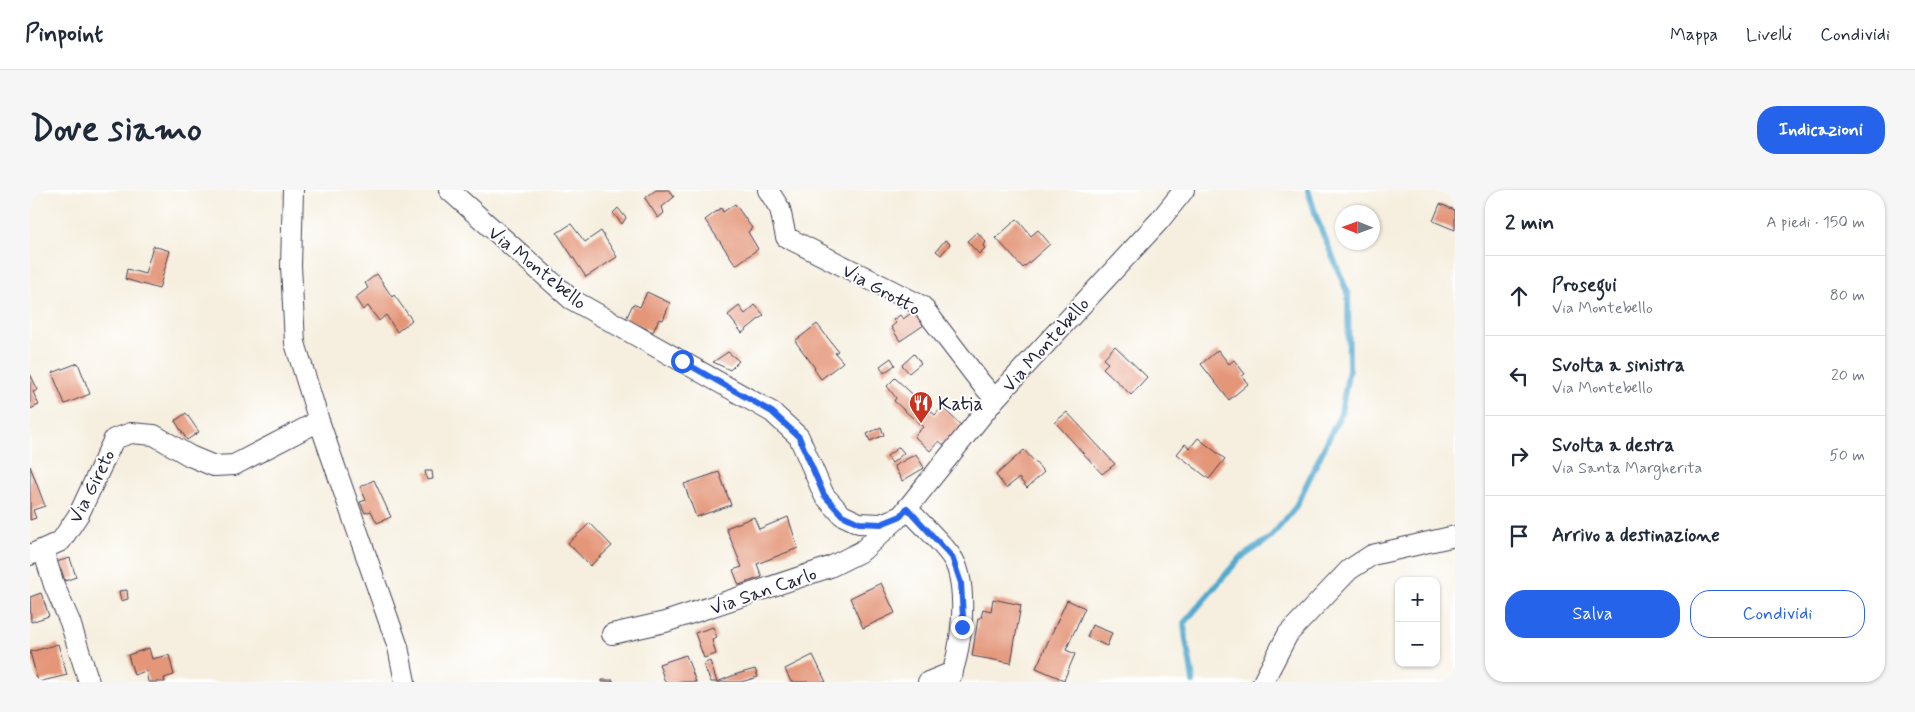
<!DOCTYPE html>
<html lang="it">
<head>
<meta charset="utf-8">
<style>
  body { margin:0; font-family:Mynerve,sans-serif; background:#f6f6f7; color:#1f2937 }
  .controls { position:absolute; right:15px; bottom:15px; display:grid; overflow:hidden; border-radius:10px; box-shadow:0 1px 4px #0004 }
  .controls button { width:45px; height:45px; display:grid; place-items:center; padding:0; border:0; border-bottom:1px solid #e0e1e3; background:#fff; color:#1f2937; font:25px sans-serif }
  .compass { position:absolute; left:1305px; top:15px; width:45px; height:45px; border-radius:50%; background:#fff; box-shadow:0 1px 4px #0004; rotate:271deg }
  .stop { position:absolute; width:15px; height:15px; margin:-11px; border:4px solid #2563eb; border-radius:50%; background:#fff }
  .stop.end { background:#2563eb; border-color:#fff; box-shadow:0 1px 5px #0008 }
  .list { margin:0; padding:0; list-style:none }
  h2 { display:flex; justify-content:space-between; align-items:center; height:65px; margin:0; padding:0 20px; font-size:21px }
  h2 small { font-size:16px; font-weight:400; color:#747a83 }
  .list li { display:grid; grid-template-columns:32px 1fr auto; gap:15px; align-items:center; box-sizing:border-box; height:80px; padding:0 20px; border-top:1px solid #e0e1e3 }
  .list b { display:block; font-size:19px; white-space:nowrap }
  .list p { margin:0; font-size:16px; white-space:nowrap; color:#747a83 }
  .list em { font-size:16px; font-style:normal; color:#747a83 }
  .actions { display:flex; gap:10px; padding:15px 20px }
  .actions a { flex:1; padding:11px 0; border:1px solid #2563eb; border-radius:20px; text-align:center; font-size:18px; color:#2563eb }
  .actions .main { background:#2563eb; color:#fff }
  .icon { flex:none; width:28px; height:28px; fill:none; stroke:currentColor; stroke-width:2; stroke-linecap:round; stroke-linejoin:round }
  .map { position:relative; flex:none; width:1425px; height:492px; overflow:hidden; border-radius:20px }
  header { display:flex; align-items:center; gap:30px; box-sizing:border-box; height:70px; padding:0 25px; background:#fff; border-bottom:1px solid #e0e1e3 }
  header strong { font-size:24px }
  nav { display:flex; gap:28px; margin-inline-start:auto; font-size:18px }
  .intro { display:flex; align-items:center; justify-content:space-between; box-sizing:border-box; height:120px; padding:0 30px }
  h1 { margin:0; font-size:35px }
  .button { padding:12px 22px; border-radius:20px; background:#2563eb; color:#fff; font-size:18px; font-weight:700 }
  main { display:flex; gap:30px; padding:0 30px }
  aside { flex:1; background:#fff; border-radius:20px; box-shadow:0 1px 4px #0004 }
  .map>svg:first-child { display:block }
</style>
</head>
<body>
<header>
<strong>Pinpoint</strong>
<nav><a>Mappa</a><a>Livelli</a><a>Condividi</a></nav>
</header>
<div class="intro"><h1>Dove siamo</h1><a class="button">Indicazioni</a></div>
<main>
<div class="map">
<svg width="1425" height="492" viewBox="0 0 1425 492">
  <rect width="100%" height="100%" fill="#fff"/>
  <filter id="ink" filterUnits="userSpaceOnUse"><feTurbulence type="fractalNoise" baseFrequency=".02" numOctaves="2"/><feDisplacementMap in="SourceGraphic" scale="10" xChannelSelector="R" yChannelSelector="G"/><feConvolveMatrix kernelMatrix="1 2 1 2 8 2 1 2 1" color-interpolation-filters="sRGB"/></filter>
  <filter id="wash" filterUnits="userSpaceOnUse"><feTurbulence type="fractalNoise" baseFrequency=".0096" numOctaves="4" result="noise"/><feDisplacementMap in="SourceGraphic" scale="20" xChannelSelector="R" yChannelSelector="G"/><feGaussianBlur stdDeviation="1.12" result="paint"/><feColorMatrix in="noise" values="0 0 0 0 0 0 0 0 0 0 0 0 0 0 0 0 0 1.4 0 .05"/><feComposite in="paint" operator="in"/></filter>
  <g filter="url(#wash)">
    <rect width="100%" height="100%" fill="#f6efdf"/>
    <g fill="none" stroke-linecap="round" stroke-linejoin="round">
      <path stroke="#51a9ce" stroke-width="6" d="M 1163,492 C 1161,472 1155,453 1154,433 L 1209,369 L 1240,348 L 1265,318 L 1311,223 L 1319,179 L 1318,104 L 1287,29 L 1278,0"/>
    </g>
    <g id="blocks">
      <path fill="#e49679" d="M 626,0 L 639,0 L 644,7 L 632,17 L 634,23 L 628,28 L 615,8 Z
        M 705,14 L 722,38 L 718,42 L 728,59 L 706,75 L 675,30 L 691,18 L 693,22 Z
        M 1410,14 L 1425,20 L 1425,40 L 1403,31 Z
        M 588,18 L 596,28 L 592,34 L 583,23 Z
        M 987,29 L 1001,46 L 1008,40 L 1020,54 L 993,78 L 966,48 Z
        M 541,34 L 555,52 L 571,41 L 587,67 L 556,87 L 527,43 Z
        M 947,42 L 956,52 L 953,56 L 955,58 L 949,64 L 937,51 Z
        M 915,50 L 920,54 L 911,65 L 906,61 Z
        M 123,56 L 140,61 L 129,99 L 95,89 L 97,79 L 115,84 Z
        M 347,84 L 362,107 L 364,105 L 382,130 L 367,142 L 356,125 L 349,131 L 338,116 L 333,120 L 325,108 L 338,98 L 335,93 Z
        M 617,102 L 640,113 L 633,130 L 629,129 L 623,142 L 596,129 L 603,114 L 610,117 Z
        M 725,115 L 734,125 L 712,143 L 698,125 L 709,116 L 715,124 Z
        M 887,119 L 897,133 L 870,151 L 861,137 L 866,133 L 863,130 L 870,125 L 873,129 Z
        M 787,134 L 808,161 L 805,163 L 813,172 L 791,189 L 784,179 L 785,178 L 765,151 Z
        M 1085,156 L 1117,187 L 1101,205 L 1073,178 L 1078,173 L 1073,169 Z
        M 1188,160 L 1199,174 L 1204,170 L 1215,184 L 1212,186 L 1218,194 L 1199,210 L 1171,174 Z
        M 698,162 L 709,171 L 700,180 L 683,172 Z
        M 884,164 L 891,173 L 879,183 L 872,175 Z
        M 861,168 L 865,175 L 854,183 L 850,176 Z
        M 48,173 L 60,204 L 35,214 L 22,183 Z
        M 0,184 L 8,200 L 3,202 L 9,215 L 0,219 Z
        M 865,188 L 905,225 L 912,217 L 934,238 L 917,258 L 909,251 L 900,261 L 884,246 L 893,237 L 864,211 L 866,208 L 857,196 Z
        M 1037,222 L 1085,274 L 1072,284 L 1025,232 Z
        M 156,223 L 169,242 L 157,250 L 145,231 Z
        M 851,237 L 854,245 L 840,251 L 837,244 Z
        M 1168,248 L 1195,269 L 1179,289 L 1147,264 L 1155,254 L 1160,258 Z
        M 869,257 L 874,263 L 862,273 L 857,266 Z
        M 994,260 L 1014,282 L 997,298 L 989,288 L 976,298 L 966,285 Z
        M 886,264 L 894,278 L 872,291 L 864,276 Z
        M 0,276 L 15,316 L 3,320 L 6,328 L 0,330 Z
        M 395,281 L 402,281 L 403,289 L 397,290 Z
        M 689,282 L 701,315 L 666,327 L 654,294 Z
        M 344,290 L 361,327 L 347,333 L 341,321 L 335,323 L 330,312 L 336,310 L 330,297 Z
        M 724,327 L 729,339 L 758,327 L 768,358 L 727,374 L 732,387 L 709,395 L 703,380 L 712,377 L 696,338 Z
        M 560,333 L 582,356 L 560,376 L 538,353 Z
        M 40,368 L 46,387 L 35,391 L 31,379 L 29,380 L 26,372 Z
        M 851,393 L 865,423 L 833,438 L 820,408 Z
        M 97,400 L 98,409 L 91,411 L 89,401 Z
        M 11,403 L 19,426 L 1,432 L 0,407 Z
        M 963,409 L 991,415 L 981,473 L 942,466 L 948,428 L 951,428 L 953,419 L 961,421 Z
        M 1037,410 L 1055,418 L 1036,460 L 1045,464 L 1034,490 L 1006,478 Z
        M 1062,435 L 1082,443 L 1077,456 L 1057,447 Z
        M 683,437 L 687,448 L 682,450 L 686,464 L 674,468 L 665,443 Z
        M 28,454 L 37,485 L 8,492 L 0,462 Z
        M 119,458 L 122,469 L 139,465 L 144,485 L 134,488 L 135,492 L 118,492 L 116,481 L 104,485 L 98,465 Z
        M 656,465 L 666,492 L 635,492 L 629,474 Z
        M 783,465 L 796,492 L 761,492 L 755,479 Z
        M 680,471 L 687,492 L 707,484 L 725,479 L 728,487 L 711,492 L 681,492 L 673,474 Z
        M 572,490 L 583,490 L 583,492 L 572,492 Z"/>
    </g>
  </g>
  <g filter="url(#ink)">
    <use href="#blocks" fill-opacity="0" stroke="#424154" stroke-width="1"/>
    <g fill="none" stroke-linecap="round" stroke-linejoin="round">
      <g stroke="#424154" stroke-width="22">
        <path id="minor" d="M 263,0 L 261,76 L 265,153 L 289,231 L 368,457 L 375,492
          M 419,0 L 541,109 L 742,222 L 769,247 L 794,305 L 812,325 L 829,333 L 851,334 L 871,326 L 965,209 L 1130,30 L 1154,0
          M 738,0 L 750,19 L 756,47 L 892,116 L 951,193 L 965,209
          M 877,318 C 891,334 909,349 921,366 C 940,391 932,466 918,492
          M 13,360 L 24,395 L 40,432 L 59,492
          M 0,365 L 31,351 L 49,324 L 84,249 L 101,243 L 124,245 L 160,266 L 184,276 L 204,275 L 289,231
          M 582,444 L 635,432 L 800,377 L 832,361 L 867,329
          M 898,492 L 923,482
          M 1233,492 L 1258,444 L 1319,380 L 1342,365 L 1425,346"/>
      </g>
      <use href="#minor" stroke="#fff" stroke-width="20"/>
    </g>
  </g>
  <g fill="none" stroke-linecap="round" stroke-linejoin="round" filter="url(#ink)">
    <path stroke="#2563eb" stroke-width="6" d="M 652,171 L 742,222 L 769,247 L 794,305 L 812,325 L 829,333 L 851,334 L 871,326 L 877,318 L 922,367 L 931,393 L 933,427 L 932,437"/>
  </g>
  <defs>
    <g id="restaurant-pin" transform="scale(1.25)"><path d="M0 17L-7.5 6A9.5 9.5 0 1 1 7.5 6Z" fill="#c8321e" stroke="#fff"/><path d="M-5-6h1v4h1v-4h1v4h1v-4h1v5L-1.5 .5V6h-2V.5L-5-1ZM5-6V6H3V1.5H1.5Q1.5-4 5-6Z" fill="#fff"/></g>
  </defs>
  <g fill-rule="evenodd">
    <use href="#restaurant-pin" x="891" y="213"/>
  </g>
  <g text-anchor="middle" stroke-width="4" stroke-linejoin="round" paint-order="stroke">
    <g font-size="19" fill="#22223b" stroke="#fff">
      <text transform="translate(508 77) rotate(39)" y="7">Via Montebello</text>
      <text transform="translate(852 99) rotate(29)" y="7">Via Grotto</text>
      <text transform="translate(1015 154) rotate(-48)" y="7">Via Montebello</text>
      <text transform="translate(61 296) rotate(-63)" y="7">Via Gireto</text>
      <text transform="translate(733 400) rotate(-19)" y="7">Via San Carlo</text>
    </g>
    <g font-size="19" fill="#22223b" stroke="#fff" text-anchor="start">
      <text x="908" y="220">Katia</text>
    </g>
  </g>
</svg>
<div class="controls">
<button>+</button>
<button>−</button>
</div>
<svg class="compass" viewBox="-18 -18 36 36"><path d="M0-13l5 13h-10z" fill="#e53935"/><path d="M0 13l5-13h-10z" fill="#747a83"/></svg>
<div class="stop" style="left:652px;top:171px"></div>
<div class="stop end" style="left:932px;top:437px"></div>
</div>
<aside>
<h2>2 min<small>A piedi · 150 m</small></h2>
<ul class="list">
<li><svg class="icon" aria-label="ahead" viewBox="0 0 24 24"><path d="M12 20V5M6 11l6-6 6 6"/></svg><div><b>Prosegui</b><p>Via Montebello</p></div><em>80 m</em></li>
<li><svg class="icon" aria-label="left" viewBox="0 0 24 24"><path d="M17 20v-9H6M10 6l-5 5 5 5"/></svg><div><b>Svolta a sinistra</b><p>Via Montebello</p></div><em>20 m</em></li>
<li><svg class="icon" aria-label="right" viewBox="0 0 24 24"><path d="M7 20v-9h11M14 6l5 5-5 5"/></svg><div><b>Svolta a destra</b><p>Via Santa Margherita</p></div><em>50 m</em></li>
<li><svg class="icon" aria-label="arrive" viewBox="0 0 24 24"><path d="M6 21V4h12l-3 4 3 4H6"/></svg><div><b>Arrivo a destinazione</b></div></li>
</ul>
<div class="actions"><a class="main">Salva</a><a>Condividi</a></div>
</aside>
</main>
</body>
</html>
